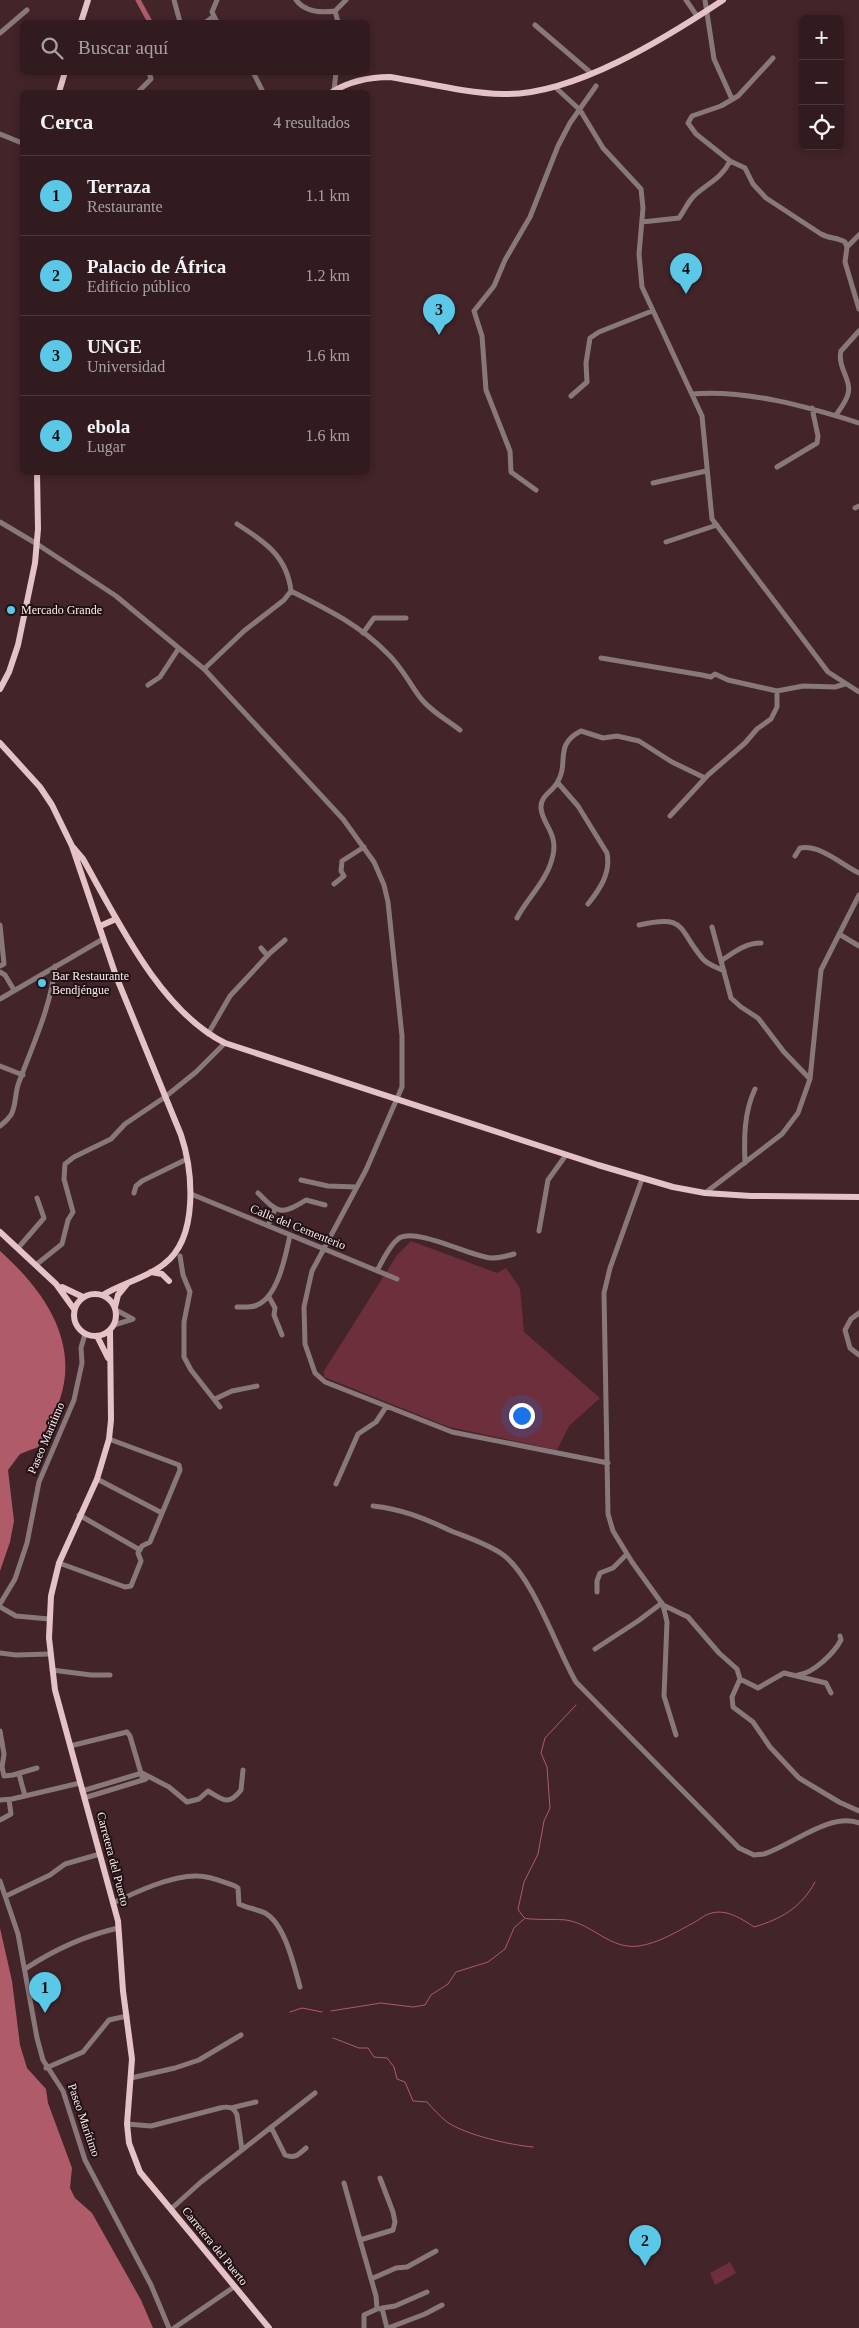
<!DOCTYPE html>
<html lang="es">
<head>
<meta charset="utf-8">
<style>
  body { margin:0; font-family:"Times New Roman",serif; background:#3d282c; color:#f1f3f6 }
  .controls { position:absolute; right:15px; top:15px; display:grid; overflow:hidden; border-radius:8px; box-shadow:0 2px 8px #0003 }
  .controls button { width:45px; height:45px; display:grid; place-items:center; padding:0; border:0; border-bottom:1px solid #4d393d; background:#321b1f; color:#f1f3f6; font:25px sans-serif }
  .you { position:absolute; left:521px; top:1415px; width:18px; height:18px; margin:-12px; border:4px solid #fff; border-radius:50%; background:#1a73e8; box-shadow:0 0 0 8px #1a73e833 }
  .badge { display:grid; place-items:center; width:32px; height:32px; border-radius:50%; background:#5bc8e7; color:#111; font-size:16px; font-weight:700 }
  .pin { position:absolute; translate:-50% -41px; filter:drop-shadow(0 1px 2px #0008) }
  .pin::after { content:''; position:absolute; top:26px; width:18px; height:15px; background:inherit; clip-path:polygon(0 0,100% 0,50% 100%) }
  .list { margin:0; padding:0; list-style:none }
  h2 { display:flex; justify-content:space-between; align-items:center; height:65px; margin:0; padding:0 20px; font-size:21px }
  h2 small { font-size:16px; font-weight:400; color:#a8a1a4 }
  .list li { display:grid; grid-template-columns:32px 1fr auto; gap:15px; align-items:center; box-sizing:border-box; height:80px; padding:0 20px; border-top:1px solid #4d393d }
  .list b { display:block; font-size:19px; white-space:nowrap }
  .list p { margin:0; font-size:16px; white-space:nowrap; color:#a8a1a4 }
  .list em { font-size:16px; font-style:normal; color:#a8a1a4 }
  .icon { flex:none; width:28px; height:28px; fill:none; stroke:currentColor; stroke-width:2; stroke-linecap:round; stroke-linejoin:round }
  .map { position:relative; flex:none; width:859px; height:2328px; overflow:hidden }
  .search { position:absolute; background:#321b1f; box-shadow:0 2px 8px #0003; left:20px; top:20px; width:350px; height:55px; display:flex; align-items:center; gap:12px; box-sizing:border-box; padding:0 18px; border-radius:8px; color:#a8a1a4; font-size:19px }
  .panel { position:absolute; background:#321b1f; box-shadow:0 2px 8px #0003; left:20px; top:90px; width:350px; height:385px; border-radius:8px }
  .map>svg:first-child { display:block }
</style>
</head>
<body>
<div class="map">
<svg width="859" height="2328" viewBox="0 0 859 2328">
  <rect width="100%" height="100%" fill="#422429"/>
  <path fill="#6d2f3b" d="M 411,1241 L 497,1273 L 506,1268 L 520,1288 L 524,1332 L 600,1398 L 569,1426 L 557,1450 L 449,1427 L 324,1377 L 324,1371 L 397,1255 Z
    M 730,2262 L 736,2273 L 715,2285 L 710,2273 Z"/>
  <path fill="#af5b6a" d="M 0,1251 C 37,1284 73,1330 64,1383 C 60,1406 49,1426 38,1447 L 20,1454 L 8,1470 L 14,1521 L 10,1542 L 0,1571 Z
    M 0,1928 L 12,1981 L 20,2045 L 27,2068 L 46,2089 L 48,2103 L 72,2168 L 70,2188 L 75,2198 L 92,2213 L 141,2300 L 153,2328 L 0,2328 Z"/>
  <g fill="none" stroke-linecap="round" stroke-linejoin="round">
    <path stroke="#af5b6a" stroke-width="1" d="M 576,1705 L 545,1738 L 541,1753 L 547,1767 L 550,1808 L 544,1821 L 538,1854 L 524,1882 L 518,1909 C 520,1912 522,1916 525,1918 C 527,1920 558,1919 566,1920 C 593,1924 610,1950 639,1946 C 659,1943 678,1931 695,1922 C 700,1919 706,1914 712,1913 C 727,1909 742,1919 754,1927 C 781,1919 801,1908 815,1882
      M 331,2011 L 381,2003 L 413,2007 L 425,2005 L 431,1995 L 448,1984 L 456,1972 L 488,1962 L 505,1949 L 514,1928 L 524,1919
      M 290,2012 L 302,2008 L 322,2012
      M 333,2038 L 359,2048 L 368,2048 L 374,2057 L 387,2058 L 394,2067 L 397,2079 L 405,2082 L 413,2101 L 427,2102 C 433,2109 440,2116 447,2122 C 466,2135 510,2145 533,2147"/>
    <path stroke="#af5b6a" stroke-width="5" d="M 138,0 L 150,22"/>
    <path stroke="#89787a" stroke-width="5" d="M 174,0 L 180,22
      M 217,0 L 212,12 L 217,22
      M 296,0 C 305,12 321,13 335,11 L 338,22
      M 686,0 L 697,16
      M 705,0 L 714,59 L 732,99
      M 335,11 L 346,0
      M 206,22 L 214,16
      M 535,25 L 591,73
      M 0,33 L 27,10
      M 773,58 L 738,96 L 721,106 L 692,116 L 688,123 L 696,134 L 730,161 L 745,168 L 753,184 L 766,198 L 821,234 C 830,239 837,237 845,242 L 847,247 L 845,262 L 859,309
      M 253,72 L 263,92
      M 555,87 L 580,110 L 603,148 L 641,189 L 643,208 L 639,254 L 642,287 L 702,416 L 712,519 L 828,672 L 859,692
      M 334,91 L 336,72
      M 138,92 L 151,79 L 149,72
      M 0,134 L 22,143
      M 642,222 L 679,218 C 685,210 688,201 695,195 C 708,183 722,178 730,161
      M 847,247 L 859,235
      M 692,394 C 745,389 809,407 859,423
      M 571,396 L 587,382 L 586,363 L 590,338 L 599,332 L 652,311
      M 836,415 C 840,409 846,402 848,394 C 852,380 837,367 841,351 L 859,331
      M 777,467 L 817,443 L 818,436 L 812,408
      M 653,483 L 706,471
      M 536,490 L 511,472 L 510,451 L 486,390 L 482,336 L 474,311 L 494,286 L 505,260 L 530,217 L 558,146 L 570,123 L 596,86
      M 855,508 L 859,506
      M 0,522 L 37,544 L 116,596 L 204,669 L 343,819 L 374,862 L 384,885 L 388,902 L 402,1036 L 402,1087 L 366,1170 L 312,1271 L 309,1284 L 304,1307 L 305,1344 L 315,1373 L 325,1382 L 452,1432 L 608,1463
      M 666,542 L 717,525
      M 291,591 C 325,608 360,625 387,653 C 401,666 408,681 419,696 C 429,710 447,720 460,730
      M 363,633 L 374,618 L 406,618
      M 601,658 L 702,675 L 711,677 L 715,674 L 728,680 L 777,691 L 803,686 L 835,687 L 845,684
      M 204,669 L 244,631 L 284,600 L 291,591 C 287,556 264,541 237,524
      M 148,685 L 160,677 L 179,648
      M 558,783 L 578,806 L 607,853 C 611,873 600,889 588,904
      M 670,816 L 708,775 L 745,743 L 757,729 L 771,719 L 777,707 L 777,691
      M 795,856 L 800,848 C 820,844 842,865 859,873
      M 334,884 L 344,876 L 341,871 L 342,861 L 364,847
      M 517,918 C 528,897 548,880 553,855 C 558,833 542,824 541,808 C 540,796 552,792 557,783 C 570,763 553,745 581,731 L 603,738 L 617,736 L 639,741 L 672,762 L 705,778
      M 0,925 L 4,964 L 0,966
      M 639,925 C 688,914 677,929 703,959 C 708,965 717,967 724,971
      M 712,927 L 731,998 L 741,1007 L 758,1018 L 784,1052 L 810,1079
      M 839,934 L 859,946
      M 261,948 L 267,955
      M 721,961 C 734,952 745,943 761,943
      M 0,972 L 5,975 L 14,990
      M 0,999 L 103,939
      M 208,1034 L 230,996 L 270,953 L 285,940
      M 0,1066 L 23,1075
      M 0,1126 C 4,1123 8,1119 11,1115 C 16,1106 15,1094 18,1085 C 32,1046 51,1008 55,966
      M 745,1163 C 744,1138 744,1112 755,1089
      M 642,1179 L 610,1268 L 604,1293 L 608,1514 L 613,1531 L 632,1562 L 663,1605 L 667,1622 L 664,1696 L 676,1735
      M 301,1180 L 328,1186 L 356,1187
      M 134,1193 L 136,1186 L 142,1181 L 187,1159
      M 258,1193 C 278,1213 281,1216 306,1200 L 325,1205
      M 705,1193 L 782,1134 L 798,1113 L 810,1079 L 821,970 L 859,895
      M 191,1194 L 397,1279
      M 268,1226 L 275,1209
      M 539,1231 L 548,1180 L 566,1155
      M 18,1248 L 44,1218 L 37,1198
      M 180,1256 L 183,1275 L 190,1292 L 184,1322 L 184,1357 L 191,1370 L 220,1407
      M 37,1264 L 62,1244 L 68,1220 L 73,1212 L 64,1179 L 65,1164 L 74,1157 L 111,1139 L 125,1124 L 165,1097 L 196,1072 L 225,1043
      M 377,1271 C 383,1260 389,1246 398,1239 C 414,1226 472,1257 491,1258 C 498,1258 507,1256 514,1254
      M 269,1297 L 275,1308 L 274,1315 L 282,1335
      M 237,1307 C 243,1307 252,1308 257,1305 C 278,1297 286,1254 290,1235
      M 116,1310 L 133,1319
      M 859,1313 L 851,1319 L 845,1330 L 850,1348 L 859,1355
      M 114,1325 L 133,1319
      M 215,1399 L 232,1391 L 257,1386
      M 97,1479 L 162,1513
      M 336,1484 L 358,1434 L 376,1422 L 386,1407
      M 373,1506 C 401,1509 424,1518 449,1530 C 466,1537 486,1543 502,1554 C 533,1576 556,1648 576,1682 L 739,1848 L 754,1855 L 764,1854 C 792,1845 830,1812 859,1823
      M 79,1515 L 140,1550
      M 59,1563 L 125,1587 L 131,1586 L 141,1561 L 138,1553 L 142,1546 L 150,1542 L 180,1470 L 179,1465 L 109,1439
      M 597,1592 L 597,1581 L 600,1573 L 613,1568 L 627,1554
      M 0,1604 L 15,1579 L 27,1543 L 39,1482 L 74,1400 L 82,1363 L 81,1348 L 85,1334
      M 663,1605 L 688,1617 L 719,1653 L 737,1669 L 740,1679 L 732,1697 L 733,1707 L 753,1722 L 770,1747 L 799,1778 L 839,1802 L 859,1811
      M 0,1607 L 16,1616 L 49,1619
      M 595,1649 L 638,1621 L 662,1603
      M 0,1653 L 16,1655 L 50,1654
      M 52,1670 L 91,1675 L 110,1675
      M 798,1675 C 814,1673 834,1653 841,1640 L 840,1636
      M 740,1679 L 758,1688 L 784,1673 L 826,1683 L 831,1693
      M 0,1731 L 4,1754 L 2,1767 L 4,1776 L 13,1775 L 37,1768
      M 70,1746 L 127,1732 L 130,1736 L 143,1780
      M 142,1773 L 169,1787 L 187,1802 L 199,1799 L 208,1791 C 222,1799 228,1807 241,1790 L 243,1770
      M 19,1774 L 25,1796
      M 82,1791 L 142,1773
      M 84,1798 L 146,1779
      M 0,1800 L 12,1799 L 80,1783
      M 0,1820 L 11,1814 L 9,1800
      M 0,1881 L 18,1934 L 37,2038 L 43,2060 L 63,2091 L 85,2160 L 151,2285 L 169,2328
      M 6,1896 L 50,1875 L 65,1864 L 100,1854
      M 113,1903 C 136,1892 172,1875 198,1876 C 211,1876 223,1882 235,1886 L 238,1888 L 239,1904 C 247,1908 257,1909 265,1913 C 285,1924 294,1966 300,1987
      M 25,1969 C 55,1949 84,1936 118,1928
      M 46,2068 L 83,2052 L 109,2020 L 127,2016
      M 131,2078 L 175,2068 L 199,2060 L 241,2035
      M 231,2108 L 256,2102
      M 127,2124 L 151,2126 L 220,2108 C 228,2106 234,2107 237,2115 L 242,2150
      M 271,2127 L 285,2155 C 295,2159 298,2155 306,2148
      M 344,2183 L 360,2240
      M 171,2209 L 201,2182 L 315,2093
      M 371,2279 L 396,2268 L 407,2267 L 436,2251
      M 382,2308 L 395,2306 L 427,2292
      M 380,2309 L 382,2308 L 387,2328
      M 174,2328 L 234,2287
      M 364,2328 L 364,2315 L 377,2309 L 376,2296 L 360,2240 L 393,2230 L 395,2222 L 393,2212 L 380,2178
      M 388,2328 L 425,2314 L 442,2305"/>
    <path stroke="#e4c2c6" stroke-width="6" d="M 81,22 L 88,0
      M 59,92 L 65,72
      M 332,92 C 350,81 369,77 390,77 C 427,83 465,93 503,94 C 573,96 666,38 723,0
      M 0,689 L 9,672 L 18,645 L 35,563 L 38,529 L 37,472
      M 0,743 L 40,787 L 52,805 L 72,846 L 116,976 L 181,1135 C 193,1171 199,1238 164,1264 C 147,1278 122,1283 103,1295
      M 72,846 L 83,859 C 117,919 160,1011 225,1043 L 598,1165 L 673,1187 L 705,1193 L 751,1196 L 859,1197
      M 100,926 L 116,919
      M 0,1232 L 56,1284 L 74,1309
      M 151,1272 L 162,1274 L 169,1281
      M 62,1287 L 83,1297
      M74 1315a21 21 0 1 1 42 0a21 21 0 1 1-42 0Z
      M 115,1307 L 118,1295 L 127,1284
      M 110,1330 L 111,1420 L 109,1439 L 97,1479 L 59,1563 L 51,1596 L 49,1638 L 55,1690 L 118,1921 L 123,1991 L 132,2059 L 127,2124 L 129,2143 L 140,2172 L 269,2328
      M 97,1336 L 108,1358"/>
  </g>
  <g fill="#5bc8e7" stroke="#201214" stroke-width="2">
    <circle cx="11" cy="610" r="5"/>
    <circle cx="42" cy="983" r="5"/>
  </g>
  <g text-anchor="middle" stroke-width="4" stroke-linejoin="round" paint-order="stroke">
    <g font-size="12" fill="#fdecee" stroke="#201214" text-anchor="start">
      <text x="21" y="614">Mercado Grande</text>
      <text x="52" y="980">Bar Restaurante<tspan x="52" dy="14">Bendjéngue</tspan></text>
    </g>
    <g font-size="12" fill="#fdecee" stroke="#201214">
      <text transform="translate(298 1227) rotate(22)" y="4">Calle del Cementerio</text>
      <text transform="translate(46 1438) rotate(-67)" y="4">Paseo Marítimo</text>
      <text transform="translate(113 1859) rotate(75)" y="4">Carretera del Puerto</text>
      <text transform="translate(84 2120) rotate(71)" y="4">Paseo Marítimo</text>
      <text transform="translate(215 2246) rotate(51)" y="4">Carretera del Puerto</text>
    </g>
  </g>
</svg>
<div class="controls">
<button>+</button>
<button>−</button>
<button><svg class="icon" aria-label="locate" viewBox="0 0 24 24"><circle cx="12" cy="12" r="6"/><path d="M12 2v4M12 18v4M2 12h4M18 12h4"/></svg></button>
</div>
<div class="you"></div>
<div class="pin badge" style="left:45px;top:2013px">1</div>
<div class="pin badge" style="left:645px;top:2266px">2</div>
<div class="pin badge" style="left:439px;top:335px">3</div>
<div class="pin badge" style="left:686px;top:294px">4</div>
<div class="search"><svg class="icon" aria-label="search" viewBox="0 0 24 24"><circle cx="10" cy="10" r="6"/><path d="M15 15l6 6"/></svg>Buscar aquí</div>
<section class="panel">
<h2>Cerca<small>4 resultados</small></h2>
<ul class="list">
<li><span class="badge">1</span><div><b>Terraza</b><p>Restaurante</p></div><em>1.1 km</em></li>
<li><span class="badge">2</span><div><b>Palacio de África</b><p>Edificio público</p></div><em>1.2 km</em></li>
<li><span class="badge">3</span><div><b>UNGE</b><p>Universidad</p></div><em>1.6 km</em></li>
<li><span class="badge">4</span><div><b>ebola</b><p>Lugar</p></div><em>1.6 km</em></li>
</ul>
</section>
</div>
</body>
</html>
